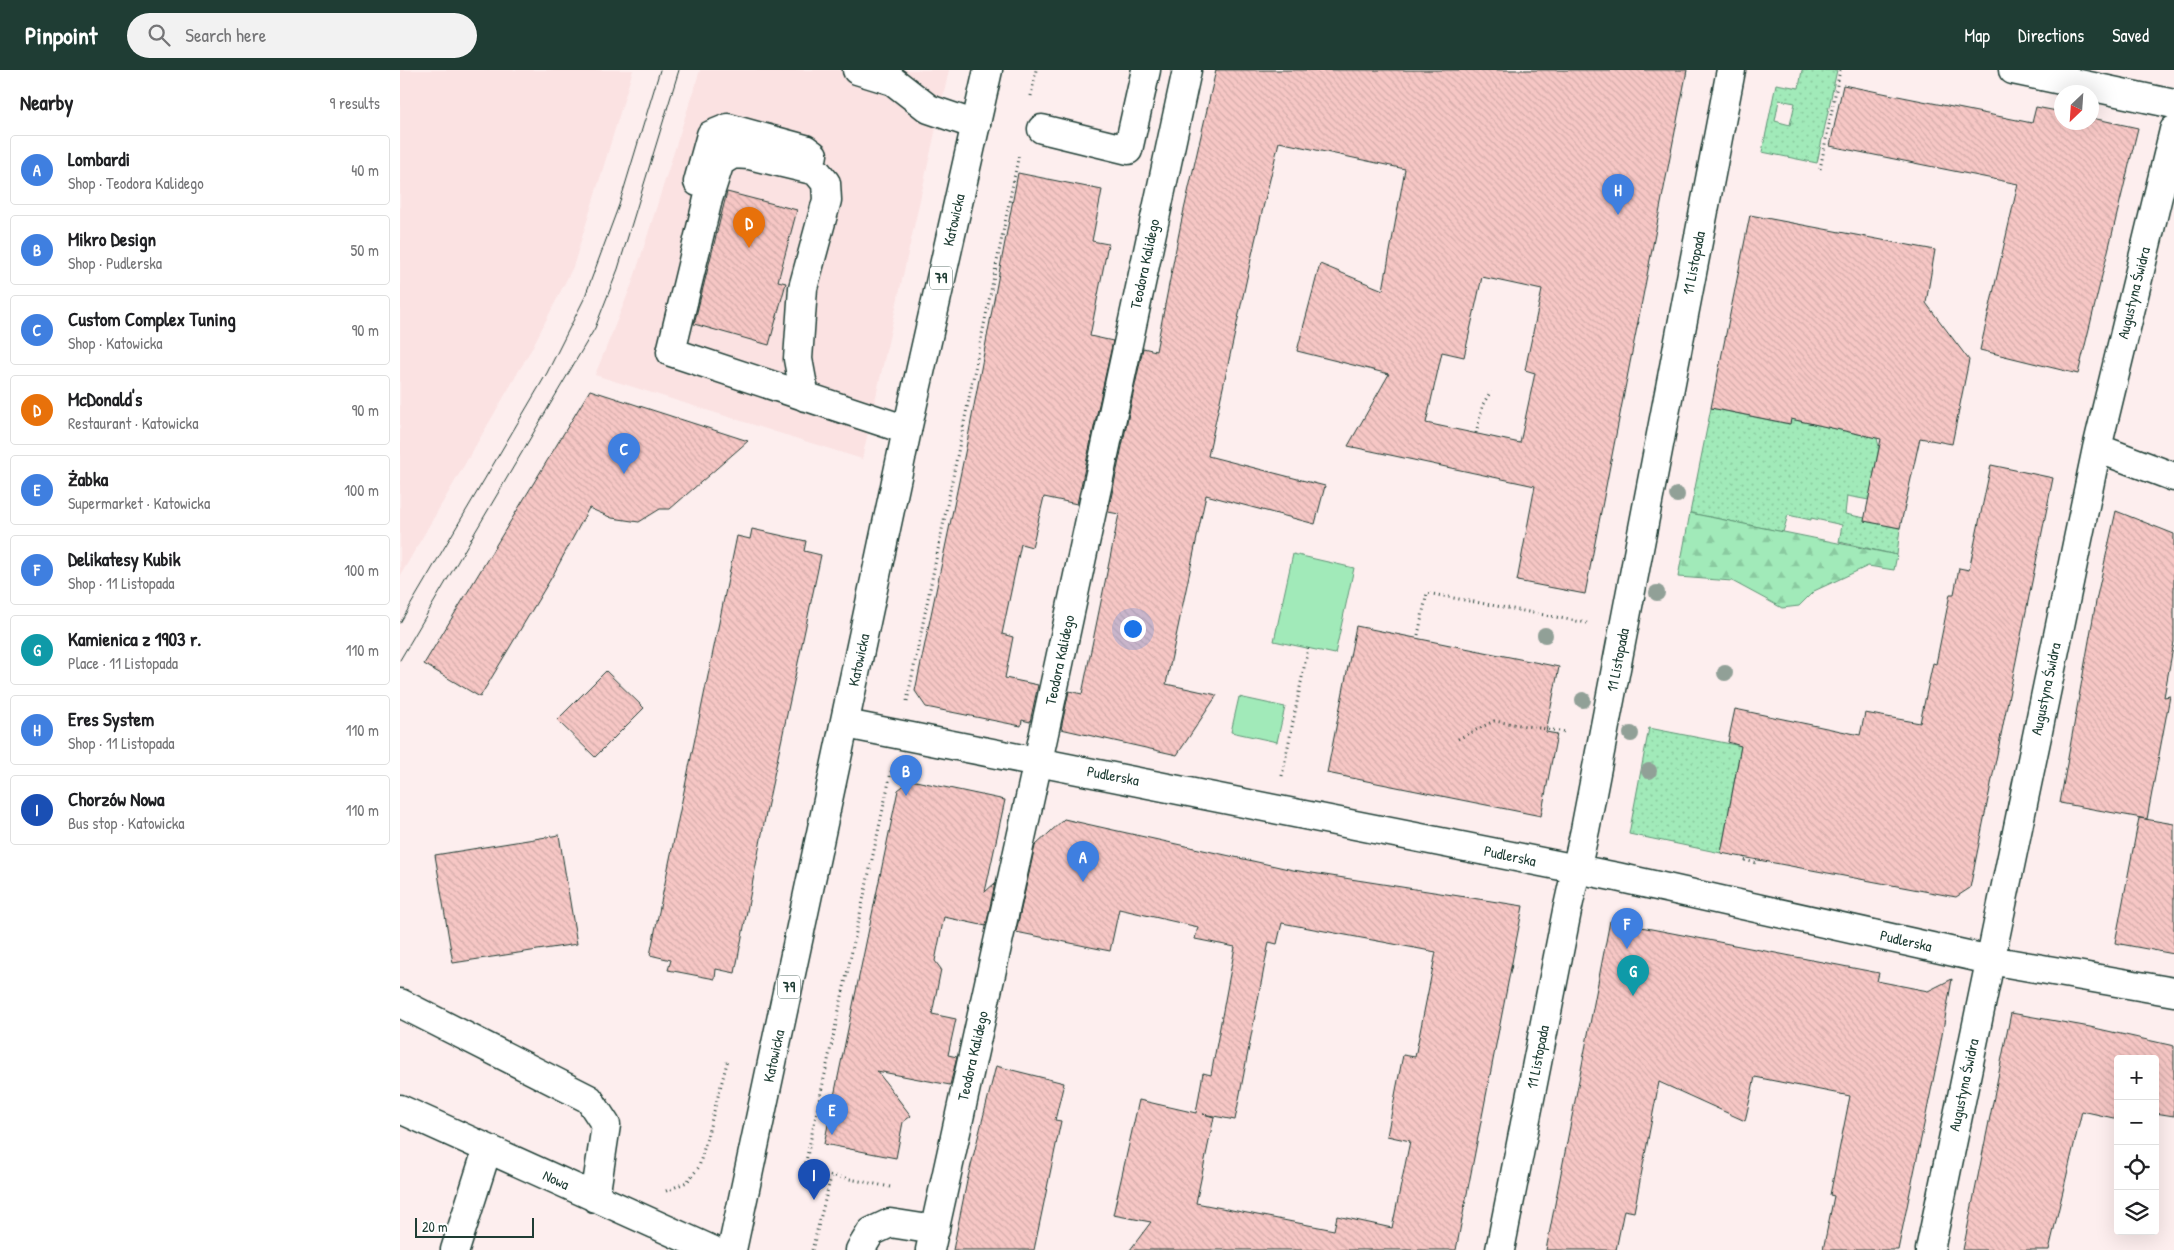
<!DOCTYPE html>
<html lang="en">
<head>
<meta charset="utf-8">
<style>
  body { margin:0; font-family:"Patrick Hand",sans-serif; background:#f2f2f2; color:#202124 }
  .controls { position:absolute; right:15px; bottom:15px; display:grid; overflow:hidden; border-radius:5px; box-shadow:0 5px 20px #0002 }
  .controls button { width:45px; height:45px; display:grid; place-items:center; padding:0; border:0; border-bottom:1px solid #e0e0e0; background:#fff; color:#202124; font:25px sans-serif }
  .compass { position:absolute; left:1654px; top:15px; width:45px; height:45px; border-radius:50%; background:#fff; box-shadow:0 5px 20px #0002; rotate:205deg }
  .scale { position:absolute; left:15px; bottom:12px; width:119px; box-sizing:border-box; padding-left:5px; border:2px solid #1f3d34; border-top:0; font-size:14px; line-height:18px; white-space:nowrap; color:#1f3d34; -webkit-text-stroke:4px #fff; paint-order:stroke }
  .you { position:absolute; left:732px; top:558px; width:18px; height:18px; margin:-12px; border:4px solid #fff; border-radius:50%; background:#1a73e8; box-shadow:0 0 0 8px #1a73e833 }
  .badge { display:grid; place-items:center; width:32px; height:32px; border-radius:50%; background:#1f3d34; color:#fff; font-size:16px; font-weight:700 }
  .pin { position:absolute; translate:-50% -41px; filter:drop-shadow(0 1px 2px #0008) }
  .pin::after { content:''; position:absolute; top:26px; width:18px; height:15px; background:inherit; clip-path:polygon(0 0,100% 0,50% 100%) }
  .list { margin:0; padding:0; list-style:none }
  h2 { display:flex; justify-content:space-between; align-items:center; height:65px; margin:0; padding:0 20px; font-size:21px }
  h2 small { font-size:16px; font-weight:400; color:#757577 }
  .list li { display:grid; grid-template-columns:32px 1fr auto; gap:15px; align-items:center; box-sizing:border-box; height:70px; margin:0 10px 10px; padding:0 10px; border:1px solid #e0e0e0; border-radius:5px }
  .list b { display:block; font-size:19px; white-space:nowrap }
  .list p { margin:0; font-size:16px; white-space:nowrap; color:#757577 }
  .list em { font-size:16px; font-style:normal; color:#757577 }
  .icon { flex:none; width:28px; height:28px; fill:none; stroke:currentColor; stroke-width:2; stroke-linecap:round; stroke-linejoin:round }
  .map { position:relative; flex:none; width:1774px; height:1180px; overflow:hidden }
  header { display:flex; align-items:center; gap:30px; box-sizing:border-box; height:70px; padding:0 25px; background:#1f3d34; color:#fff }
  header strong { font-size:24px }
  nav { display:flex; gap:28px; margin-inline-start:auto; font-size:18px }
  .search { width:350px; height:45px; background:#f2f2f2; display:flex; align-items:center; gap:12px; box-sizing:border-box; padding:0 18px; border-radius:28px; color:#757577; font-size:19px }
  main { display:flex }
  aside { flex:1; background:#fff }
  .map>svg:first-child { display:block }
</style>
</head>
<body>
<header>
<strong>Pinpoint</strong>
<div class="search"><svg class="icon" aria-label="search" viewBox="0 0 24 24"><circle cx="10" cy="10" r="6"/><path d="M15 15l6 6"/></svg>Search here</div>
<nav><a>Map</a><a>Directions</a><a>Saved</a></nav>
</header>
<main>
<aside>
<h2>Nearby<small>9 results</small></h2>
<ul class="list">
<li><span class="badge" style="background:#3f7fe0">A</span><div><b>Lombardi</b><p>Shop · Teodora Kalidego</p></div><em>40 m</em></li>
<li><span class="badge" style="background:#3f7fe0">B</span><div><b>Mikro Design</b><p>Shop · Pudlerska</p></div><em>50 m</em></li>
<li><span class="badge" style="background:#3f7fe0">C</span><div><b>Custom Complex Tuning</b><p>Shop · Katowicka</p></div><em>90 m</em></li>
<li><span class="badge" style="background:#e8710a">D</span><div><b>McDonald's</b><p>Restaurant · Katowicka</p></div><em>90 m</em></li>
<li><span class="badge" style="background:#3f7fe0">E</span><div><b>Żabka</b><p>Supermarket · Katowicka</p></div><em>100 m</em></li>
<li><span class="badge" style="background:#3f7fe0">F</span><div><b>Delikatesy Kubik</b><p>Shop · 11 Listopada</p></div><em>100 m</em></li>
<li><span class="badge" style="background:#0f9aa8">G</span><div><b>Kamienica z 1903 r.</b><p>Place · 11 Listopada</p></div><em>110 m</em></li>
<li><span class="badge" style="background:#3f7fe0">H</span><div><b>Eres System</b><p>Shop · 11 Listopada</p></div><em>110 m</em></li>
<li><span class="badge" style="background:#1a4fb4">I</span><div><b>Chorzów Nowa</b><p>Bus stop · Katowicka</p></div><em>110 m</em></li>
</ul>
</aside>
<div class="map">
<svg width="1774" height="1180" viewBox="0 0 1774 1180">
  <defs>
    <pattern id="grass-dots" width="8" height="8" patternUnits="userSpaceOnUse" patternTransform="scale(1.25)"><rect width="8" height="8" fill="#a1eab9"/><path d="M2 2h.1M6 6h.1" fill="none" stroke="#8acaa0" stroke-width="1.8" stroke-linecap="round"/></pattern>
    <pattern id="forest-firs" width="22" height="20" patternUnits="userSpaceOnUse" patternTransform="scale(1.25)"><rect width="22" height="20" fill="#a1eab9"/><path d="M5 1l3.5 6h-7zM16 11l3.5 6h-7z" fill="#8acaa0"/></pattern>
    <pattern id="building-back-hatch" width="6" height="6" patternUnits="userSpaceOnUse" patternTransform="scale(1.25)"><rect width="6" height="6" fill="#f7c7c5"/><path d="M-1 5l2 2M0 0l6 6M5-1l2 2" fill="none" stroke="#d3acaa"/></pattern>
  </defs>
  <rect width="100%" height="100%" fill="#fdeeee"/>
  <filter id="ink" filterUnits="userSpaceOnUse"><feTurbulence type="fractalNoise" baseFrequency=".02" numOctaves="2"/><feDisplacementMap in="SourceGraphic" scale="10" xChannelSelector="R" yChannelSelector="G"/><feConvolveMatrix kernelMatrix="1 2 1 2 8 2 1 2 1" color-interpolation-filters="sRGB"/></filter>
  <g filter="url(#ink)">
    <path fill="#fbe2e2" d="M 0,0 L 233,0 L 173,197 L 131,280 L 0,506 Z
      M 300,0 L 549,0 L 462,389 L 195,305 L 233,211 Z"/>
    <path fill="url(#grass-dots)" stroke="#609476" fill-rule="evenodd" d="M 1402,0 L 1437,0 L 1417,93 L 1362,82 L 1376,14 L 1399,18 ZM 1379,30 L 1395,33 L 1390,55 L 1375,51 Z
      M 1311,338 L 1389,354 L 1391,349 L 1477,368 L 1479,377 L 1469,430 L 1447,426 L 1445,444 L 1465,448 L 1465,451 L 1500,458 L 1497,485 L 1439,472 L 1442,455 L 1411,448 L 1411,450 L 1388,445 L 1383,462 L 1290,443 Z
      M 1249,658 L 1341,676 L 1321,783 L 1229,764 Z"/>
    <path fill="url(#forest-firs)" stroke="#609476" d="M 1290,443 L 1497,485 L 1494,500 L 1468,496 L 1414,521 L 1399,536 L 1382,538 L 1332,511 L 1278,507 Z"/>
    <path fill="#a1eab9" stroke="#609476" d="M 893,484 L 954,498 L 935,584 L 874,571 Z
      M 839,627 L 885,637 L 877,672 L 831,662 Z"/>
    <path fill="url(#building-back-hatch)" stroke="#1f3d34" fill-rule="evenodd" d="M 816,0 L 1287,0 L 1185,524 L 1117,511 L 1135,416 L 948,376 L 989,304 L 897,281 L 920,194 L 983,220 L 1005,99 L 879,72 L 855,171 L 808,386 L 925,416 L 915,454 L 806,425 L 766,614 L 817,625 L 777,685 L 661,659 L 669,621 L 682,624 L 719,444 L 708,442 L 743,278 L 756,281 L 781,153 ZM 1082,207 L 1142,220 L 1125,300 L 1135,303 L 1120,373 L 1026,353 L 1042,282 L 1064,287 Z
      M 1443,15 L 1632,53 L 1636,37 L 1662,42 L 1662,52 L 1692,52 L 1692,48 L 1738,58 L 1678,304 L 1580,280 L 1618,114 L 1430,76 Z
      M 618,103 L 702,120 L 692,171 L 708,174 L 690,266 L 713,271 L 677,434 L 644,427 L 632,477 L 621,474 L 602,564 L 613,567 L 605,608 L 638,615 L 630,652 L 622,650 L 621,656 L 526,637 L 515,621 L 566,378 Z
      M 327,122 L 397,140 L 378,211 L 386,213 L 369,275 L 294,254 Z
      M 1350,145 L 1535,180 L 1526,233 L 1569,290 L 1552,374 L 1520,368 L 1500,458 L 1464,451 L 1481,369 L 1391,349 L 1390,354 L 1311,338 Z
      M 190,320 L 348,371 L 270,439 L 260,439 L 239,452 L 212,448 L 189,438 L 153,505 L 80,627 L 24,594 Z
      M 1591,395 L 1653,408 L 1570,818 L 1556,827 L 1321,783 L 1341,676 L 1328,672 L 1335,639 L 1460,665 L 1465,643 L 1520,653 L 1533,593 L 1536,594 L 1550,524 L 1554,524 L 1559,498 L 1569,500 Z
      M 1716,441 L 1774,464 L 1774,572 L 1764,627 L 1770,626 L 1747,749 L 1660,733 L 1697,526 Z
      M 352,459 L 406,471 L 404,481 L 421,485 L 367,738 L 335,903 L 316,899 L 315,909 L 268,900 L 271,890 L 250,885 L 337,466 L 350,469 Z
      M 956,556 L 1159,597 L 1146,662 L 1157,664 L 1141,746 L 927,703 Z
      M 206,601 L 244,638 L 195,687 L 157,650 Z
      M 511,710 L 605,730 L 585,822 L 595,813 L 586,856 L 544,847 L 535,891 L 541,899 L 532,944 L 556,949 L 548,985 L 557,987 L 550,1015 L 477,1001 L 511,1046 L 503,1052 L 496,1088 L 424,1074 L 498,720 Z
      M 1739,748 L 1774,754 L 1774,884 L 1715,873 Z
      M 664,749 L 893,800 L 1123,836 L 1056,1180 L 730,1180 L 751,1152 L 713,1145 L 739,1030 L 796,1043 L 803,1003 L 811,1005 L 835,877 L 795,869 L 798,857 L 719,839 L 710,881 L 616,862 L 635,776 ZM 882,853 L 1036,882 L 1015,987 L 1003,985 L 987,1066 L 1010,1071 L 992,1158 L 937,1146 L 934,1160 L 796,1133 L 814,1047 L 803,1044 L 835,1050 L 869,872 L 877,874 Z
      M 159,765 L 177,874 L 53,893 L 35,785 Z
      M 1210,851 L 1479,903 L 1477,911 L 1528,921 L 1552,909 L 1539,982 L 1498,1180 L 1423,1180 L 1434,1126 L 1430,1125 L 1450,1026 L 1355,1007 L 1345,1051 L 1259,1012 L 1234,1142 L 1224,1140 L 1216,1180 L 1146,1180 Z
      M 1611,943 L 1690,957 L 1774,976 L 1774,1046 L 1755,1043 L 1755,989 L 1718,989 L 1718,1049 L 1682,1041 L 1649,1180 L 1563,1180 Z
      M 596,996 L 664,1013 L 655,1050 L 661,1051 L 634,1180 L 553,1180 L 567,1111 Z"/>
    <g fill="none" stroke-linecap="round" stroke-linejoin="round">
      <g stroke="#1f3d34" stroke-width="31">
        <path id="minor" d="M 457,0 L 493,11 L 529,39 L 576,55
          M 1613,0 L 1774,34
          M 642,59 L 728,80 L 746,0
          M 298,112 L 311,65 L 328,58 L 405,79 L 413,85
          M 271,282 L 308,129 L 320,92 L 333,84 L 349,85 L 416,101 L 426,113 L 427,130 L 403,218 L 398,289 L 405,327
          M 271,282 L 507,360
          M 1697,378 L 1774,407
          M 446,654 L 1217,807 L 1590,890 L 1774,922
          M 0,933 L 189,1029 L 206,1055 L 195,1128
          M 0,1039 L 312,1180
          M 55,1180 L 87,1080
          M 460,1180 L 471,1162 L 490,1153 L 535,1160
          M 530,1180 L 638,691 L 787,0
          M 1100,1180 L 1167,841 L 1185,760 L 1331,0
          M 1530,1180 L 1697,378 L 1774,60"/>
      </g>
      <g stroke="#1f3d34" stroke-width="31">
        <path id="major" d="M 332,1180 L 507,360 L 588,0"/>
      </g>
      <path stroke="#1f3d34" stroke-width="3" stroke-dasharray="1 4" stroke-linecap="butt" d="M 1286,7 L 1290,8
        M 631,26 L 636,0
        M 1420,99 L 1440,0
        M 1238,253 L 1241,254
        M 1076,363 L 1083,334 L 1091,321
        M 1018,565 L 1027,523 L 1187,553
        M 507,631 L 619,84
        M 1058,669 L 1094,651 L 1166,662
        M 882,706 L 908,578
        M 1344,787 L 1343,790 L 1357,793
        M 1111,897 L 1116,898
        M 490,1117 L 404,1100 L 492,698
        M 266,1121 L 287,1112 L 299,1097 L 328,989
        M 412,1180 L 431,1107"/>
      <use href="#minor" stroke="#fff" stroke-width="28"/>
      <use href="#major" stroke="#fff" stroke-width="28"/>
      <path stroke="#1f3d34" stroke-width="1" d="M 0,553 L 147,303 L 184,229 L 219,135 L 260,0
        M 0,590 L 195,258 L 218,199 L 279,0"/>
    </g>
    <g fill="#91a097">
      <circle cx="1277" cy="425" r="8"/>
      <circle cx="1257" cy="523" r="8"/>
      <circle cx="1145" cy="565" r="8"/>
      <circle cx="1325" cy="603" r="8"/>
      <circle cx="1183" cy="630" r="8"/>
      <circle cx="1231" cy="664" r="8"/>
      <circle cx="1249" cy="701" r="8"/>
    </g>
  </g>
  <g text-anchor="middle" stroke-width="5" stroke-linejoin="round" paint-order="stroke">
    <g fill="#fff" stroke="#627771" stroke-width="1">
      <rect x="530" y="196.5" width="22" height="23" rx="4"/>
      <rect x="378" y="905.5" width="22" height="23" rx="4"/>
    </g>
    <g font-size="14" font-weight="bold" fill="#1f3d34">
      <text x="541" y="213">79</text>
      <text x="389" y="922">79</text>
    </g>
    <g font-size="15" fill="#1f3d34" stroke="#fff">
      <text transform="translate(554 150) rotate(-77)" y="5">Katowicka</text>
      <text transform="translate(1294 193) rotate(-79)" y="5">11 Listopada</text>
      <text transform="translate(745 194) rotate(-78)" y="5">Teodora Kalidego</text>
      <text transform="translate(1734 223) rotate(-76)" y="5">Augustyna Świdra</text>
      <text transform="translate(459 590) rotate(-78)" y="5">Katowicka</text>
      <text transform="translate(660 590) rotate(-78)" y="5">Teodora Kalidego</text>
      <text transform="translate(1218 590) rotate(-79)" y="5">11 Listopada</text>
      <text transform="translate(1646 619) rotate(-78)" y="5">Augustyna Świdra</text>
      <text transform="translate(713 706) rotate(11)" y="5">Pudlerska</text>
      <text transform="translate(1110 786) rotate(12)" y="5">Pudlerska</text>
      <text transform="translate(1506 871) rotate(13)" y="5">Pudlerska</text>
      <text transform="translate(374 986) rotate(-78)" y="5">Katowicka</text>
      <text transform="translate(573 986) rotate(-77)" y="5">Teodora Kalidego</text>
      <text transform="translate(1138 987) rotate(-79)" y="5">11 Listopada</text>
      <text transform="translate(1564 1015) rotate(-78)" y="5">Augustyna Świdra</text>
      <text transform="translate(156 1110) rotate(24)" y="5">Nowa</text>
    </g>
  </g>
</svg>
<div class="controls">
<button>+</button>
<button>−</button>
<button><svg class="icon" aria-label="locate" viewBox="0 0 24 24"><circle cx="12" cy="12" r="6"/><path d="M12 2v4M12 18v4M2 12h4M18 12h4"/></svg></button>
<button><svg class="icon" aria-label="layers" viewBox="0 0 24 24"><path d="M12 4l9 5-9 5-9-5zM3 14l9 5 9-5"/></svg></button>
</div>
<svg class="compass" viewBox="-18 -18 36 36"><path d="M0-13l5 13h-10z" fill="#e53935"/><path d="M0 13l5-13h-10z" fill="#757577"/></svg>
<div class="scale">20 m</div>
<div class="you"></div>
<div class="pin badge" style="left:683px;top:812px;background:#3f7fe0">A</div>
<div class="pin badge" style="left:506px;top:726px;background:#3f7fe0">B</div>
<div class="pin badge" style="left:224px;top:404px;background:#3f7fe0">C</div>
<div class="pin badge" style="left:349px;top:178px;background:#e8710a">D</div>
<div class="pin badge" style="left:432px;top:1065px;background:#3f7fe0">E</div>
<div class="pin badge" style="left:1227px;top:879px;background:#3f7fe0">F</div>
<div class="pin badge" style="left:1233px;top:926px;background:#0f9aa8">G</div>
<div class="pin badge" style="left:1218px;top:145px;background:#3f7fe0">H</div>
<div class="pin badge" style="left:414px;top:1130px;background:#1a4fb4">I</div>
</div>
</main>
</body>
</html>
